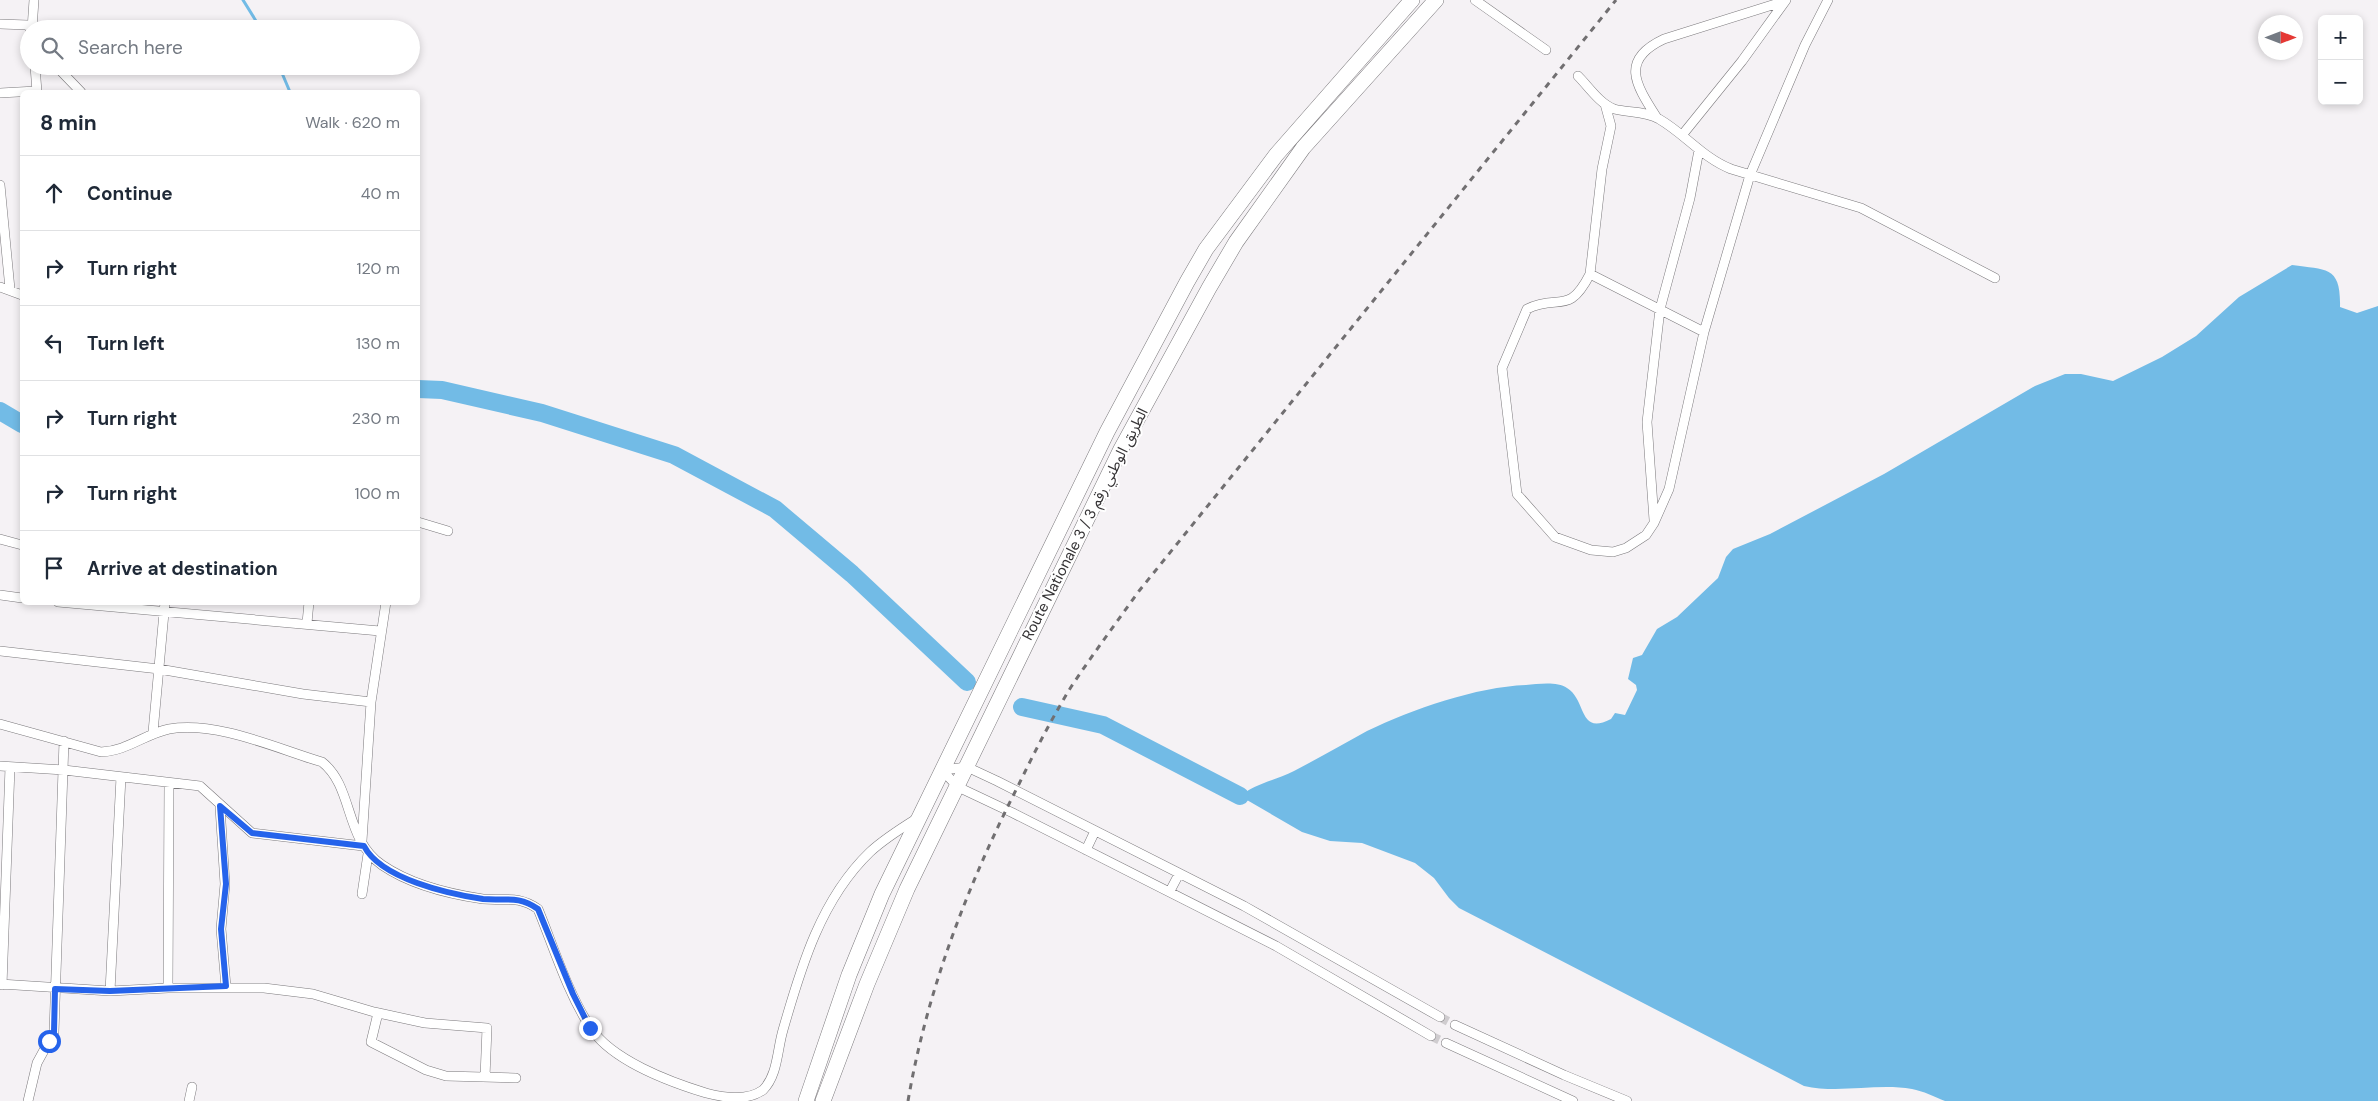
<!DOCTYPE html>
<html lang="en">
<head>
<meta charset="utf-8">
<style>
  body { margin:0; font-family:"DM Sans","Noto Sans Arabic",sans-serif; background:#f6f6f7; color:#1f2937 }
  .controls { position:absolute; right:15px; top:15px; display:grid; overflow:hidden; border-radius:8px; box-shadow:0 2px 8px #0003 }
  .controls button { width:45px; height:45px; display:grid; place-items:center; padding:0; border:0; border-bottom:1px solid #e0e1e3; background:#fff; color:#1f2937; font:25px sans-serif }
  .compass { position:absolute; left:2258px; top:15px; width:45px; height:45px; border-radius:50%; background:#fff; box-shadow:0 2px 8px #0003; rotate:90deg }
  .stop { position:absolute; width:15px; height:15px; margin:-11px; border:4px solid #2563eb; border-radius:50%; background:#fff }
  .stop.end { background:#2563eb; border-color:#fff; box-shadow:0 1px 5px #0008 }
  .list { margin:0; padding:0; list-style:none }
  h2 { display:flex; justify-content:space-between; align-items:center; height:65px; margin:0; padding:0 20px; font-size:21px }
  h2 small { font-size:16px; font-weight:400; color:#747a83 }
  .list li { display:grid; grid-template-columns:32px 1fr auto; gap:15px; align-items:center; box-sizing:border-box; height:75px; padding:0 20px; border-top:1px solid #e0e1e3 }
  .list b { display:block; font-size:19px; white-space:nowrap }
  .list em { font-size:16px; font-style:normal; color:#747a83 }
  .icon { flex:none; width:28px; height:28px; fill:none; stroke:currentColor; stroke-width:2; stroke-linecap:round; stroke-linejoin:round }
  .map { position:relative; flex:none; width:2378px; height:1101px; overflow:hidden }
  .search { position:absolute; background:#fff; box-shadow:0 2px 8px #0003; left:20px; top:20px; width:400px; height:55px; display:flex; align-items:center; gap:12px; box-sizing:border-box; padding:0 18px; border-radius:28px; color:#747a83; font-size:19px }
  .panel { position:absolute; background:#fff; box-shadow:0 2px 8px #0003; left:20px; top:90px; width:400px; height:515px; border-radius:8px }
  .map>svg:first-child { display:block }
</style>
</head>
<body>
<div class="map">
<svg width="2378" height="1101" viewBox="0 0 2378 1101">
  <rect width="100%" height="100%" fill="#f5f2f5"/>
  <path fill="#72bbe6" d="M 2292,265 C 2327,270 2341,266 2340,307 L 2357,313 L 2378,306 L 2378,1101 L 1945,1101 C 1935,1097 1923,1091 1912,1089 C 1876,1083 1840,1094 1804,1086 L 1459,908 L 1449,898 L 1434,878 L 1415,863 L 1362,843 L 1330,841 L 1302,832 L 1240,796 C 1255,784 1276,780 1294,771 C 1319,758 1343,744 1367,731 C 1413,709 1476,687 1526,685 C 1538,684 1557,681 1567,688 C 1587,700 1578,736 1611,719 L 1615,713 L 1625,715 L 1637,690 L 1636,685 L 1628,679 L 1633,658 L 1642,655 L 1657,629 L 1677,617 L 1718,578 L 1726,557 L 1733,549 L 1770,534 L 1884,474 L 2035,386 L 2065,374 L 2081,374 L 2113,381 L 2162,357 L 2196,336 L 2239,297 Z"/>
  <g fill="none" stroke-linecap="round" stroke-linejoin="round">
    <path stroke="#72bbe6" stroke-width="3" d="M 243,0 L 261,29
      M 279,66 L 290,92
      M 418,387 L 422,389"/>
    <path stroke="#72bbe6" stroke-width="18" d="M 418,389 L 442,390 L 542,413 L 674,455 L 775,509 L 852,574 L 967,682
      M 0,411 L 22,424
      M 1022,707 L 1103,725 L 1240,796"/>
    <path stroke="#cfcccf" stroke-width="9" stroke-dasharray="9 4.5" stroke-linecap="butt" d="M 1440,1017 L 1455,1025
      M 1431,1036 L 1446,1043"/>
    <g stroke="#7b797c" stroke-width="10">
      <path id="minor" d="M 1475,0 L 1546,50
        M 0,24 L 28,25 L 30,29
        M 32,29 L 34,0
        M 35,66 L 37,92
        M 56,66 L 81,92
        M 1578,76 C 1588,86 1600,104 1614,109 C 1629,113 1646,111 1659,119 C 1685,134 1703,158 1731,169 L 1861,208 L 1995,278
        M 0,93 L 36,91
        M 1605,104 L 1611,126 L 1602,169 L 1590,274 C 1568,317 1559,293 1527,309 L 1502,368 L 1517,494 L 1555,537 L 1591,550 L 1613,552 L 1626,548 L 1646,535 L 1654,523 L 1669,489 L 1704,332 L 1750,175 L 1805,45 L 1828,0
        M 1657,118 C 1636,85 1619,60 1664,39 L 1785,1
        M 1683,134 L 1742,61 L 1786,0
        M 0,185 L 10,289
        M 1590,274 L 1704,332
        M 0,287 L 22,295
        M 1654,520 L 1647,422 L 1660,309 L 1690,198 L 1699,150
        M 418,522 L 448,531
        M 0,539 L 22,545
        M 0,595 L 22,598
        M 58,602 L 380,631
        M 307,623 L 309,602
        M 0,651 L 159,669 L 303,694 L 371,702
        M 0,724 L 101,752 C 127,751 145,734 169,729 C 218,721 275,748 322,762 C 354,787 344,839 382,865 C 411,885 449,894 483,899 C 505,901 518,895 538,909 C 554,948 567,991 590,1027 C 611,1060 670,1082 706,1093 C 725,1098 748,1101 763,1090 C 778,1075 777,1050 783,1030 C 801,967 821,899 870,852 C 884,839 900,829 916,819
        M 153,732 L 165,602
        M 0,766 L 64,770 L 200,786 L 252,833 L 363,846
        M 942,770 L 967,767 L 997,781 L 1244,906 L 1440,1017
        M 942,770 L 958,787 L 1013,813 L 1276,946 L 1431,1036
        M 220,807 L 225,884 L 221,929 L 226,987
        M 362,841 L 371,702 L 386,602
        M 1086,850 L 1095,831
        M 1170,891 L 1179,874
        M 362,894 L 368,854
        M 0,984 L 110,991 L 168,988 L 264,988 L 313,994 L 374,1012 L 425,1023 L 487,1028 L 485,1077
        M 2,985 L 10,767
        M 168,988 L 169,784
        M 110,991 L 121,777
        M 378,1013 L 371,1042 L 426,1070 L 446,1076 L 516,1078
        M 1455,1025 L 1564,1075 L 1627,1101
        M 1446,1043 L 1573,1101
        M 28,1101 L 37,1063 L 54,1032 L 64,741
        M 189,1101 L 192,1087"/>
    </g>
    <g stroke="#7b797c" stroke-width="16">
      <path id="trunk" d="M 806,1101 L 849,975 L 882,894 L 1107,432 L 1187,282 L 1206,249 L 1276,155 L 1412,0
        M 823,1101 L 867,984 L 907,889 L 1121,449 L 1209,288 L 1236,242 L 1303,148 L 1436,0"/>
    </g>
    <use href="#minor" stroke="#fff" stroke-width="9"/>
    <use href="#trunk" stroke="#fff" stroke-width="15"/>
    <path stroke="#716f71" stroke-width="3" stroke-dasharray="6 6" stroke-linecap="butt" d="M 908,1101 C 927,990 968,884 1019,784 C 1035,751 1052,718 1071,687 C 1093,654 1116,623 1139,591 L 1616,0"/>
  </g>
  <g fill="none" stroke-linecap="round" stroke-linejoin="round">
    <path stroke="#2563eb" stroke-width="6" d="M 49,1041 L 54,1032 L 55,989 L 110,991 L 226,986 L 221,929 L 226,884 L 220,806 L 252,833 L 364,846 C 381,879 449,894 483,899 C 505,901 518,895 538,909 L 573,994 L 590,1028"/>
  </g>
  <g text-anchor="middle" stroke-width="4" stroke-linejoin="round" paint-order="stroke">
    <g font-size="15" fill="#363436" stroke="#fff">
      <text transform="translate(1085 524) rotate(-63)" y="5">Route Nationale 3 / الطريق الوطني رقم 3</text>
    </g>
  </g>
</svg>
<div class="controls">
<button>+</button>
<button>−</button>
</div>
<svg class="compass" viewBox="-18 -18 36 36"><path d="M0-13l5 13h-10z" fill="#e53935"/><path d="M0 13l5-13h-10z" fill="#747a83"/></svg>
<div class="stop" style="left:49px;top:1041px"></div>
<div class="stop end" style="left:590px;top:1028px"></div>
<div class="search"><svg class="icon" aria-label="search" viewBox="0 0 24 24"><circle cx="10" cy="10" r="6"/><path d="M15 15l6 6"/></svg>Search here</div>
<section class="panel">
<h2>8 min<small>Walk · 620 m</small></h2>
<ul class="list">
<li><svg class="icon" aria-label="ahead" viewBox="0 0 24 24"><path d="M12 20V5M6 11l6-6 6 6"/></svg><div><b>Continue</b></div><em>40 m</em></li>
<li><svg class="icon" aria-label="right" viewBox="0 0 24 24"><path d="M7 20v-9h11M14 6l5 5-5 5"/></svg><div><b>Turn right</b></div><em>120 m</em></li>
<li><svg class="icon" aria-label="left" viewBox="0 0 24 24"><path d="M17 20v-9H6M10 6l-5 5 5 5"/></svg><div><b>Turn left</b></div><em>130 m</em></li>
<li><svg class="icon" aria-label="right" viewBox="0 0 24 24"><path d="M7 20v-9h11M14 6l5 5-5 5"/></svg><div><b>Turn right</b></div><em>230 m</em></li>
<li><svg class="icon" aria-label="right" viewBox="0 0 24 24"><path d="M7 20v-9h11M14 6l5 5-5 5"/></svg><div><b>Turn right</b></div><em>100 m</em></li>
<li><svg class="icon" aria-label="arrive" viewBox="0 0 24 24"><path d="M6 21V4h12l-3 4 3 4H6"/></svg><div><b>Arrive at destination</b></div></li>
</ul>
</section>
</div>
</body>
</html>
